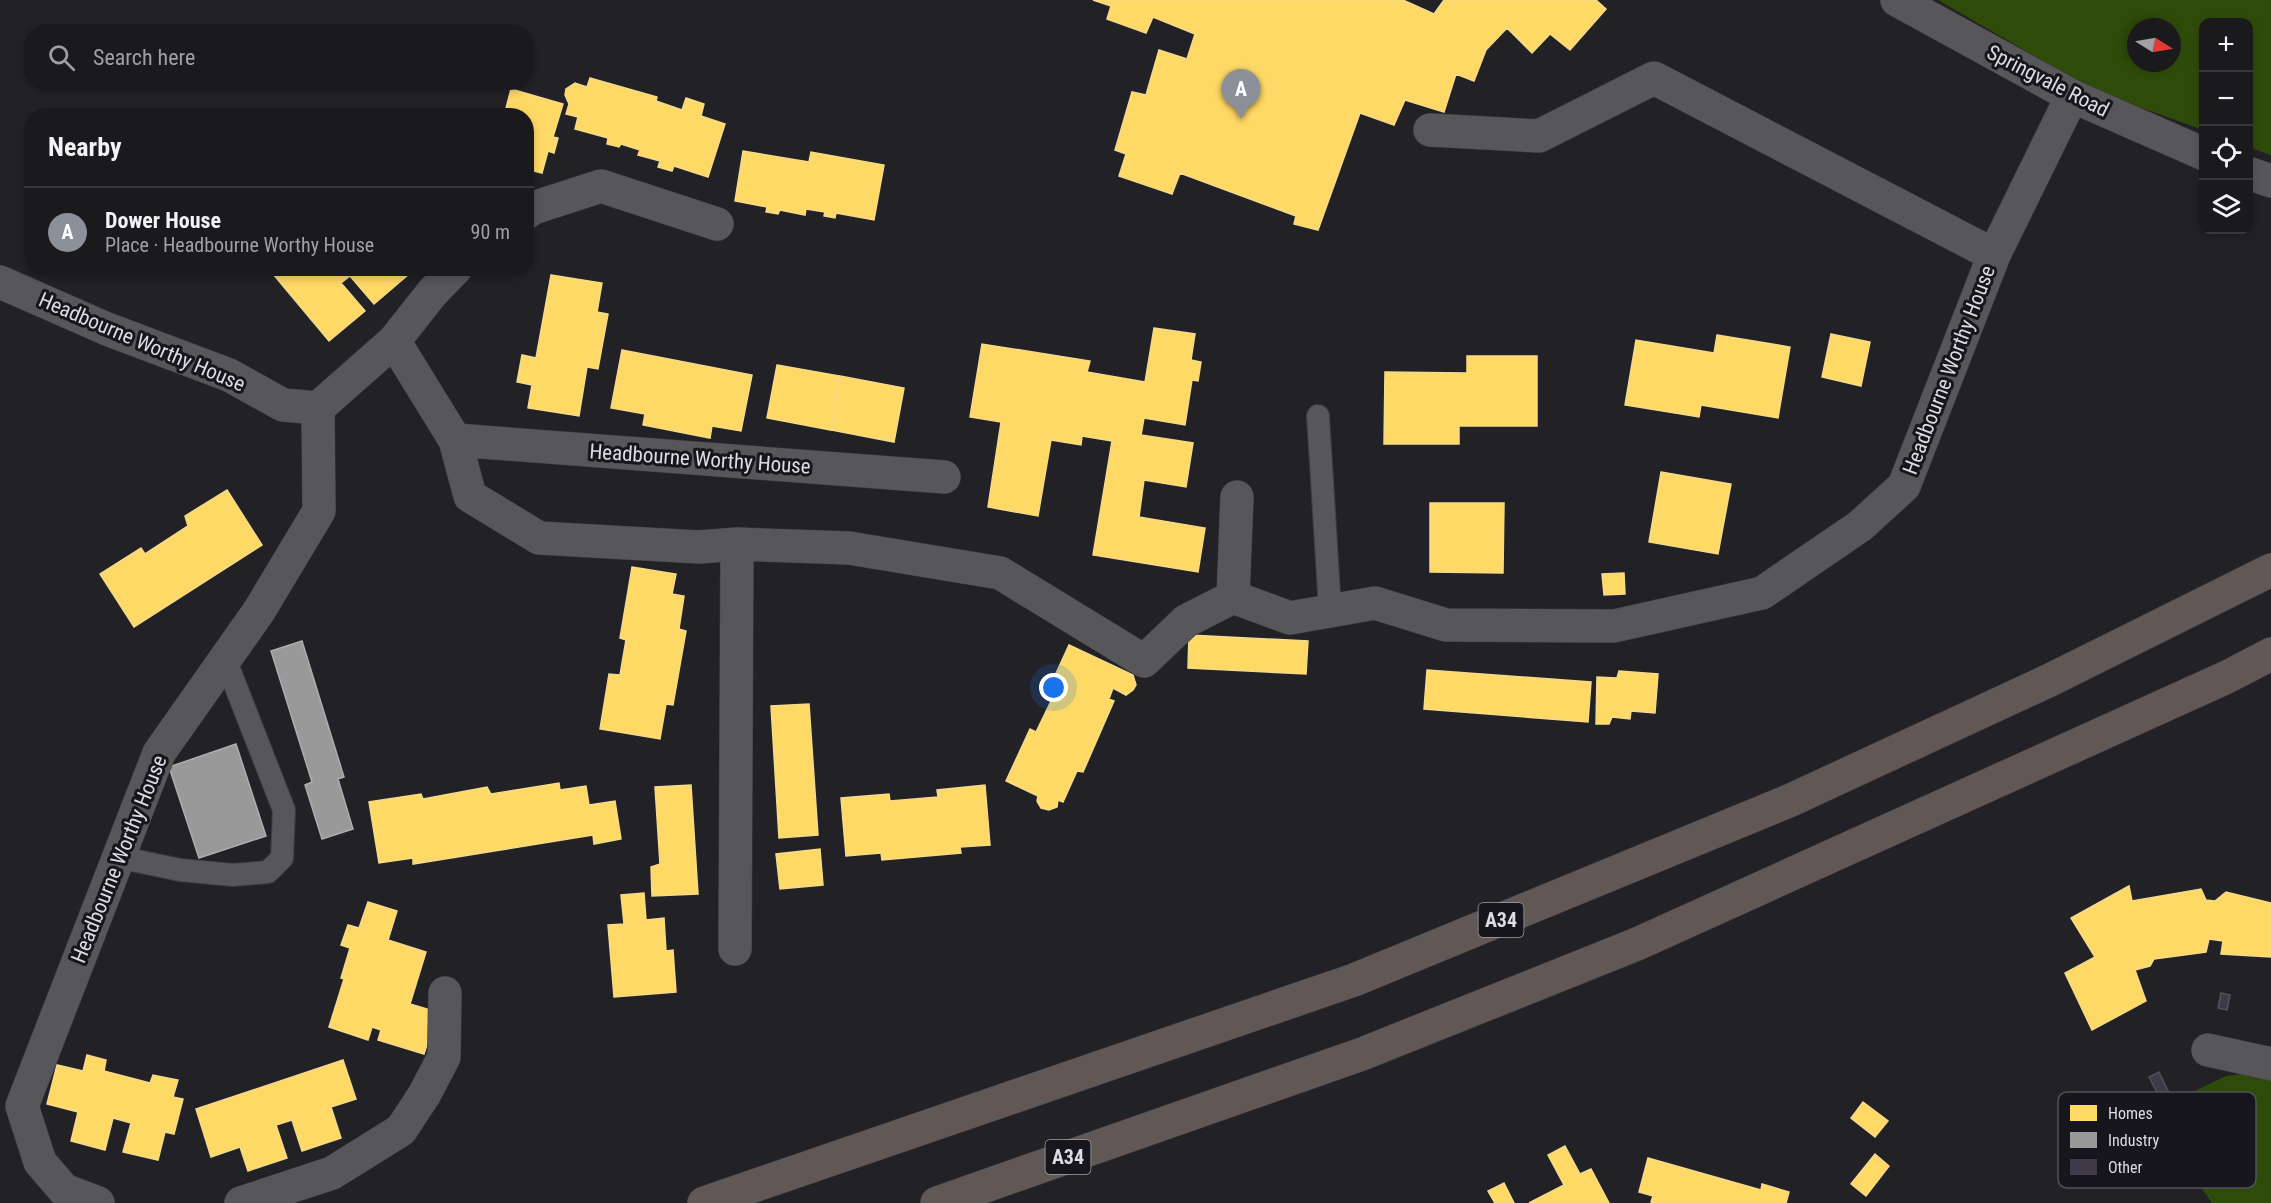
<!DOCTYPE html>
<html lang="en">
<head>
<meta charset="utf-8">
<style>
  body { margin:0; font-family:"Roboto Condensed",sans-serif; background:#232225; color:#f1f3f6 }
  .controls { position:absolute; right:18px; top:18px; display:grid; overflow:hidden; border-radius:12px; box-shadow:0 3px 9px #0003 }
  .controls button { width:54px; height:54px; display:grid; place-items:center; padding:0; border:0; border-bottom:2px solid #38383b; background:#1a191c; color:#f1f3f6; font:30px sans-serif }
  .compass { position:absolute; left:2127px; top:18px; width:54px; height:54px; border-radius:50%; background:#1a191c; box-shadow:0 3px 9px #0003; rotate:101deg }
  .you { position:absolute; left:1054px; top:688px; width:21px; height:21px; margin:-15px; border:4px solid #fff; border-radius:50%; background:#1a73e8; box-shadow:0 0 0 9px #1a73e833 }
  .badge { display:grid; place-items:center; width:39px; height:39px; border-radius:50%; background:#8c9099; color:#fff; font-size:20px; font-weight:700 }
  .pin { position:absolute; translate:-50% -50px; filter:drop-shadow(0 2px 3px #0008) }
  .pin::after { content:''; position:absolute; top:32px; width:21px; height:18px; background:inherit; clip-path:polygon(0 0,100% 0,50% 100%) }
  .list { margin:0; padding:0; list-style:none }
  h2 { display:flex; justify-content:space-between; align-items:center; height:78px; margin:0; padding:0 24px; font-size:26px }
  h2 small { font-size:20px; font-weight:400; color:#9fa0a3 }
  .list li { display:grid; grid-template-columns:39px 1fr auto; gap:18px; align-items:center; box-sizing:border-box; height:90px; padding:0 24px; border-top:2px solid #38383b }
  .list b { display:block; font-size:22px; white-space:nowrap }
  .list p { margin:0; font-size:20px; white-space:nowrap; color:#9fa0a3 }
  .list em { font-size:20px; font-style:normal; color:#9fa0a3 }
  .icon { flex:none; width:33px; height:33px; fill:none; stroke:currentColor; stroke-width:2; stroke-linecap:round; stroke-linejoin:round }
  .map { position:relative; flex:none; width:2271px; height:1203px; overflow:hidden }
  .search { position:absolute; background:#1a191c; box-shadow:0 3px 9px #0003; left:24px; top:24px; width:510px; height:66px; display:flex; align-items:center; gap:15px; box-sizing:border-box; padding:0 21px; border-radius:24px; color:#9fa0a3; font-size:22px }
  .panel { position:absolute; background:#1a191c; box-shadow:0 3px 9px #0003; left:24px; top:108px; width:510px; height:168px; border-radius:24px }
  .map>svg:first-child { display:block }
</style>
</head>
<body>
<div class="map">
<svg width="2271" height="1203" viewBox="0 0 2271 1203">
  <rect width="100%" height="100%" fill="#222125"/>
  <path fill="#2f4b0a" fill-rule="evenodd" d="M 1938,0 L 2271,0 L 2271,155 L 2249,147 L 2248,22 L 2204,22 L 2203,130 L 2095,91 ZM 2136,27 L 2172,27 L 2172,63 L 2136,63 Z
    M 2242,1074 L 2271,1080 L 2271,1203 L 2212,1203 L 2149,1113 L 2226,1076 Z"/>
  <path fill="#ffd966" stroke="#f5da8b" stroke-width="1.5" d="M 1093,0 L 1403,0 L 1434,14 L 1444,0 L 1596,0 L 1606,9 L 1570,50 L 1550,34 L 1532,53 L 1507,28 L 1486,50 L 1474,81 L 1456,74 L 1444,112 L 1405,100 L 1394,125 L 1360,113 L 1318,230 L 1294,224 L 1296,216 L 1180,173 L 1172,194 L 1119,176 L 1126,154 L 1115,150 L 1132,92 L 1146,95 L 1159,50 L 1187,59 L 1195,34 L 1153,17 L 1146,33 L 1107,19 L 1111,6 Z
    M 590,78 L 657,97 L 656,101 L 682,110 L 686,98 L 704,104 L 701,116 L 725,124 L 708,177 L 674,166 L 672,171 L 658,167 L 660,161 L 638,155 L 640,150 L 621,144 L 619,147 L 607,144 L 608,138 L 575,129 L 578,117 L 566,114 L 569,104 L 565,95 L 566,89 L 575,83 L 587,87 Z
    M 511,89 L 563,104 L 553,137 L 558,138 L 554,153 L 548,151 L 542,173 L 526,169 L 526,116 L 504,116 Z
    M 743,151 L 809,162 L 811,152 L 884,165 L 874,220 L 836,213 L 835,218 L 824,216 L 825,212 L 806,209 L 805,215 L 780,210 L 778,214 L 766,212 L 767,207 L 735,201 Z
    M 268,268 L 415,268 L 415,269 L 374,304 L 350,276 L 341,283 L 365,311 L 329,341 Z
    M 551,275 L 602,283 L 597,312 L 608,314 L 598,369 L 587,367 L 579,416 L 528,408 L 532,385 L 517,382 L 522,355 L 536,358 Z
    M 1154,328 L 1195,334 L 1191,360 L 1201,362 L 1198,381 L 1192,380 L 1185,425 L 1144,418 L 1141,435 L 1193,443 L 1186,487 L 1144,480 L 1139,517 L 1205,528 L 1198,572 L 1093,555 L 1112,441 L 1082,436 L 1081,445 L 1051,440 L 1038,516 L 988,507 L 1001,422 L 970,417 L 982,344 L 1090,361 L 1087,372 L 1145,382 Z
    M 1831,334 L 1870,342 L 1861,386 L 1822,377 Z
    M 1717,335 L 1790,347 L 1778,418 L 1701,405 L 1699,417 L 1625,405 L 1636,340 L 1714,353 Z
    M 622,350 L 752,375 L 741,431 L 712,426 L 710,438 L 643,425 L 645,414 L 611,408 Z
    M 1467,356 L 1537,356 L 1537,426 L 1459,426 L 1459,444 L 1384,444 L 1385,372 L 1467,373 Z
    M 777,365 L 840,376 L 831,430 L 767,418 Z
    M 840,376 L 904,388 L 894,442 L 831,430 Z
    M 1661,472 L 1731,484 L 1718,554 L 1649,542 Z
    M 227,490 L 262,545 L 134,627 L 100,574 L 141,548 L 145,554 L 188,526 L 185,516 Z
    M 1430,503 L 1504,503 L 1503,573 L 1430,572 Z
    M 632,567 L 676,574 L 672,594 L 684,596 L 679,629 L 686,631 L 673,705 L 666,704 L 660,739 L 600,729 L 609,674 L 620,675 L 626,640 L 620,638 Z
    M 1624,573 L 1625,594 L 1604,595 L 1602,574 Z
    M 1189,635 L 1308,641 L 1306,674 L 1188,668 Z
    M 1069,645 L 1133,675 L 1136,685 L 1133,690 L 1126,695 L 1113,688 L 1109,699 L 1114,701 L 1083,772 L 1077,771 L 1063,802 L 1058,800 L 1057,807 L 1049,810 L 1041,808 L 1037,801 L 1038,796 L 1006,781 L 1030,729 L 1036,732 L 1053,697 L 1047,693 Z
    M 1427,670 L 1591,682 L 1588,722 L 1424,709 Z
    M 1619,671 L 1658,674 L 1655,713 L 1631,711 L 1630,719 L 1612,717 L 1609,724 L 1596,724 L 1597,677 L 1617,678 Z
    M 809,704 L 818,835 L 779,838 L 771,706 Z
    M 559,783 L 560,790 L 586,786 L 589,805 L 615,801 L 621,839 L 594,844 L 593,835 L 413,864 L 413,858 L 379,863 L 369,802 L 421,794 L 423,799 L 487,787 L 491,794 Z
    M 691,785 L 698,894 L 652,896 L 651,867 L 660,864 L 655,787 Z
    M 985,785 L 990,845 L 960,847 L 961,853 L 882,860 L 881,853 L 846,856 L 841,798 L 889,794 L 890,801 L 938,797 L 937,790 Z
    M 820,849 L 823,885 L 780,889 L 776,854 Z
    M 2129,886 L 2132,901 L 2201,889 L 2206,900 L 2215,901 L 2226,892 L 2271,903 L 2271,957 L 2221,954 L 2223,941 L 2209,939 L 2206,952 L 2154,959 L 2150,966 L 2135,970 L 2146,1001 L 2092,1030 L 2065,973 L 2095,957 L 2071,918 Z
    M 644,893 L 646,920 L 664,918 L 666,951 L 673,950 L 676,992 L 614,997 L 608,925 L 624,924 L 621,895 Z
    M 368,902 L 397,911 L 388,940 L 426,952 L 410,1004 L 437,1012 L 424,1054 L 378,1040 L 381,1030 L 372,1027 L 368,1040 L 329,1027 L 344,979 L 341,978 L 350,948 L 341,945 L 348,925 L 359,928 Z
    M 87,1055 L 106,1060 L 104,1071 L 150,1083 L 153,1075 L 178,1080 L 173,1097 L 183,1099 L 174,1134 L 165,1132 L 158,1160 L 123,1152 L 131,1123 L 113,1118 L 105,1150 L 71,1141 L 78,1112 L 47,1104 L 57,1065 L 83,1071 Z
    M 343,1060 L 356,1099 L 331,1107 L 341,1138 L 302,1151 L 292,1120 L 276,1125 L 287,1158 L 248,1171 L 240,1147 L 211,1157 L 196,1109 Z
    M 1863,1102 L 1888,1121 L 1875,1137 L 1851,1118 Z
    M 1565,1146 L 1580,1174 L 1591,1169 L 1609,1203 L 1529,1203 L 1564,1185 L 1548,1155 Z
    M 1875,1154 L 1889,1166 L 1866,1196 L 1851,1184 Z
    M 1648,1158 L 1761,1190 L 1762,1184 L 1789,1192 L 1786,1203 L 1654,1203 L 1651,1202 L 1653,1196 L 1639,1192 Z
    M 1504,1183 L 1514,1203 L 1495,1203 L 1488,1191 Z"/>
  <path fill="#999" stroke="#aeadaf" stroke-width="1.5" d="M 302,641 L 344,777 L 338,779 L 353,829 L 322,839 L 305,785 L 312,782 L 271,651 Z
    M 236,744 L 266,836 L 199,858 L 169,767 Z"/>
  <path fill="#3f3a47" stroke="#525154" stroke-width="1.5" d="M 2221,993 L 2230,995 L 2227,1010 L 2218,1008 Z
    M 2159,1072 L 2171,1097 L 2162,1102 L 2149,1077 Z"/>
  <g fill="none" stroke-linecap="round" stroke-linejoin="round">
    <g stroke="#3e3d40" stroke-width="24">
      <path id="service" d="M 1318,416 L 1330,609
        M 118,857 L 180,870 L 233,875 L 268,872 L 282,858 L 284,810 L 225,659"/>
    </g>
    <g stroke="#3e3d40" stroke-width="34">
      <path id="minor" d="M 1430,130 L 1539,136 L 1654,78 L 1994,255
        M 526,213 L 533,208 L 601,186 L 717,224
        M 0,282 L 107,329 L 229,375 L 283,405 L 318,408
        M 394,341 L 455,440 L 470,496 L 539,538 L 699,547 L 737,544 L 849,548 L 1000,573 L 1144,661 L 1186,621 L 1233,597
        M 455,440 L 944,477
        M 1237,497 L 1233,597 L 1290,618 L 1375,603 L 1446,625 L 1614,626 L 1762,593 L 1860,526 L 1904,486 L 1994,255 L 2072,96
        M 735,949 L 737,544
        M 2208,1050 L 2271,1064
        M 98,1203 L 64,1190 L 40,1162 L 22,1106 L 159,753 L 259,611 L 319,511 L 318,408 L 394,341 L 432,293 L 456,268
        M 241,1203 L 332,1173 L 401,1130 L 424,1095 L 444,1057 L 445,993"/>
    </g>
    <g stroke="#3e3d40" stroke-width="34">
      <path id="tertiary" d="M 1897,0 L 2072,96 L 2204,154
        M 2248,173 L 2271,181"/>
    </g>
    <g stroke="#3e3d40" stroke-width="34">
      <path id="trunk" d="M 704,1203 L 1354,980 L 1791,800 L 2050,680 L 2271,570
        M 937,1203 L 1362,1054 L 1637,944 L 2227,677 L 2271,654"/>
    </g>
    <use href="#service" stroke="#575659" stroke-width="22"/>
    <use href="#minor" stroke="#575659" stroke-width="33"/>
    <use href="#tertiary" stroke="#575659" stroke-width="33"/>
    <use href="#trunk" stroke="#615856" stroke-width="33"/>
  </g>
  <g text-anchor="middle" stroke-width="6" stroke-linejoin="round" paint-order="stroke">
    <g fill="#18161d" stroke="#a3a1a7" stroke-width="1.5">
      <rect x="1478.5" y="903" width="45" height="34" rx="4.5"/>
      <rect x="1045.5" y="1140" width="45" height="34" rx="4.5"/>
    </g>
    <g font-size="20" font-weight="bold" fill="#dedce2">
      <text x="1501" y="927">A34</text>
      <text x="1068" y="1164">A34</text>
    </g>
    <g font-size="21" fill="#dedce2" stroke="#18161d">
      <text transform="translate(2048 81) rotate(27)" y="7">Springvale Road</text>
      <text transform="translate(142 342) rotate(23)" y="7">Headbourne Worthy House</text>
      <text transform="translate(1949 370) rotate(-69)" y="7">Headbourne Worthy House</text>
      <text transform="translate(700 459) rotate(4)" y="7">Headbourne Worthy House</text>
      <text transform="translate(119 859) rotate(-68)" y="7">Headbourne Worthy House</text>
    </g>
  </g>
  <rect x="2058" y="1092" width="198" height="96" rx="9" fill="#18161d" stroke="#535158" stroke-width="1.5"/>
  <rect x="2070" y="1105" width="27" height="16" fill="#ffd966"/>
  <rect x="2070" y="1132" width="27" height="16" fill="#999"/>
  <rect x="2070" y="1159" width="27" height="16" fill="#3f3a47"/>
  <g font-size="16" fill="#dedce2">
    <text x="2108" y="1119">Homes</text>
    <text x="2108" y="1146">Industry</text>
    <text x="2108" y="1173">Other</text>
  </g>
</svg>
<div class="controls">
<button>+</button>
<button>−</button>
<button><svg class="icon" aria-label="locate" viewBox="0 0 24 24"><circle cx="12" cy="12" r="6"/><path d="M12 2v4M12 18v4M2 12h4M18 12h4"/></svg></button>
<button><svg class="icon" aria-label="layers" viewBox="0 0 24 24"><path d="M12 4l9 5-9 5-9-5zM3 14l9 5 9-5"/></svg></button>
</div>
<svg class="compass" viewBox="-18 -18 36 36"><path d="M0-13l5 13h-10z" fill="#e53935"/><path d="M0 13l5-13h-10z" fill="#9fa0a3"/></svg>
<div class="you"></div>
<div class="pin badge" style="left:1241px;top:119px">A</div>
<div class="search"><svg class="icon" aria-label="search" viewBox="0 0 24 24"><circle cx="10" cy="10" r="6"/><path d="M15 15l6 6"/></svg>Search here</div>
<section class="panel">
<h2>Nearby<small></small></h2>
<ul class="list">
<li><span class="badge">A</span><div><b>Dower House</b><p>Place · Headbourne Worthy House</p></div><em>90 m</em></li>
</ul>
</section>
</div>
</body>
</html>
